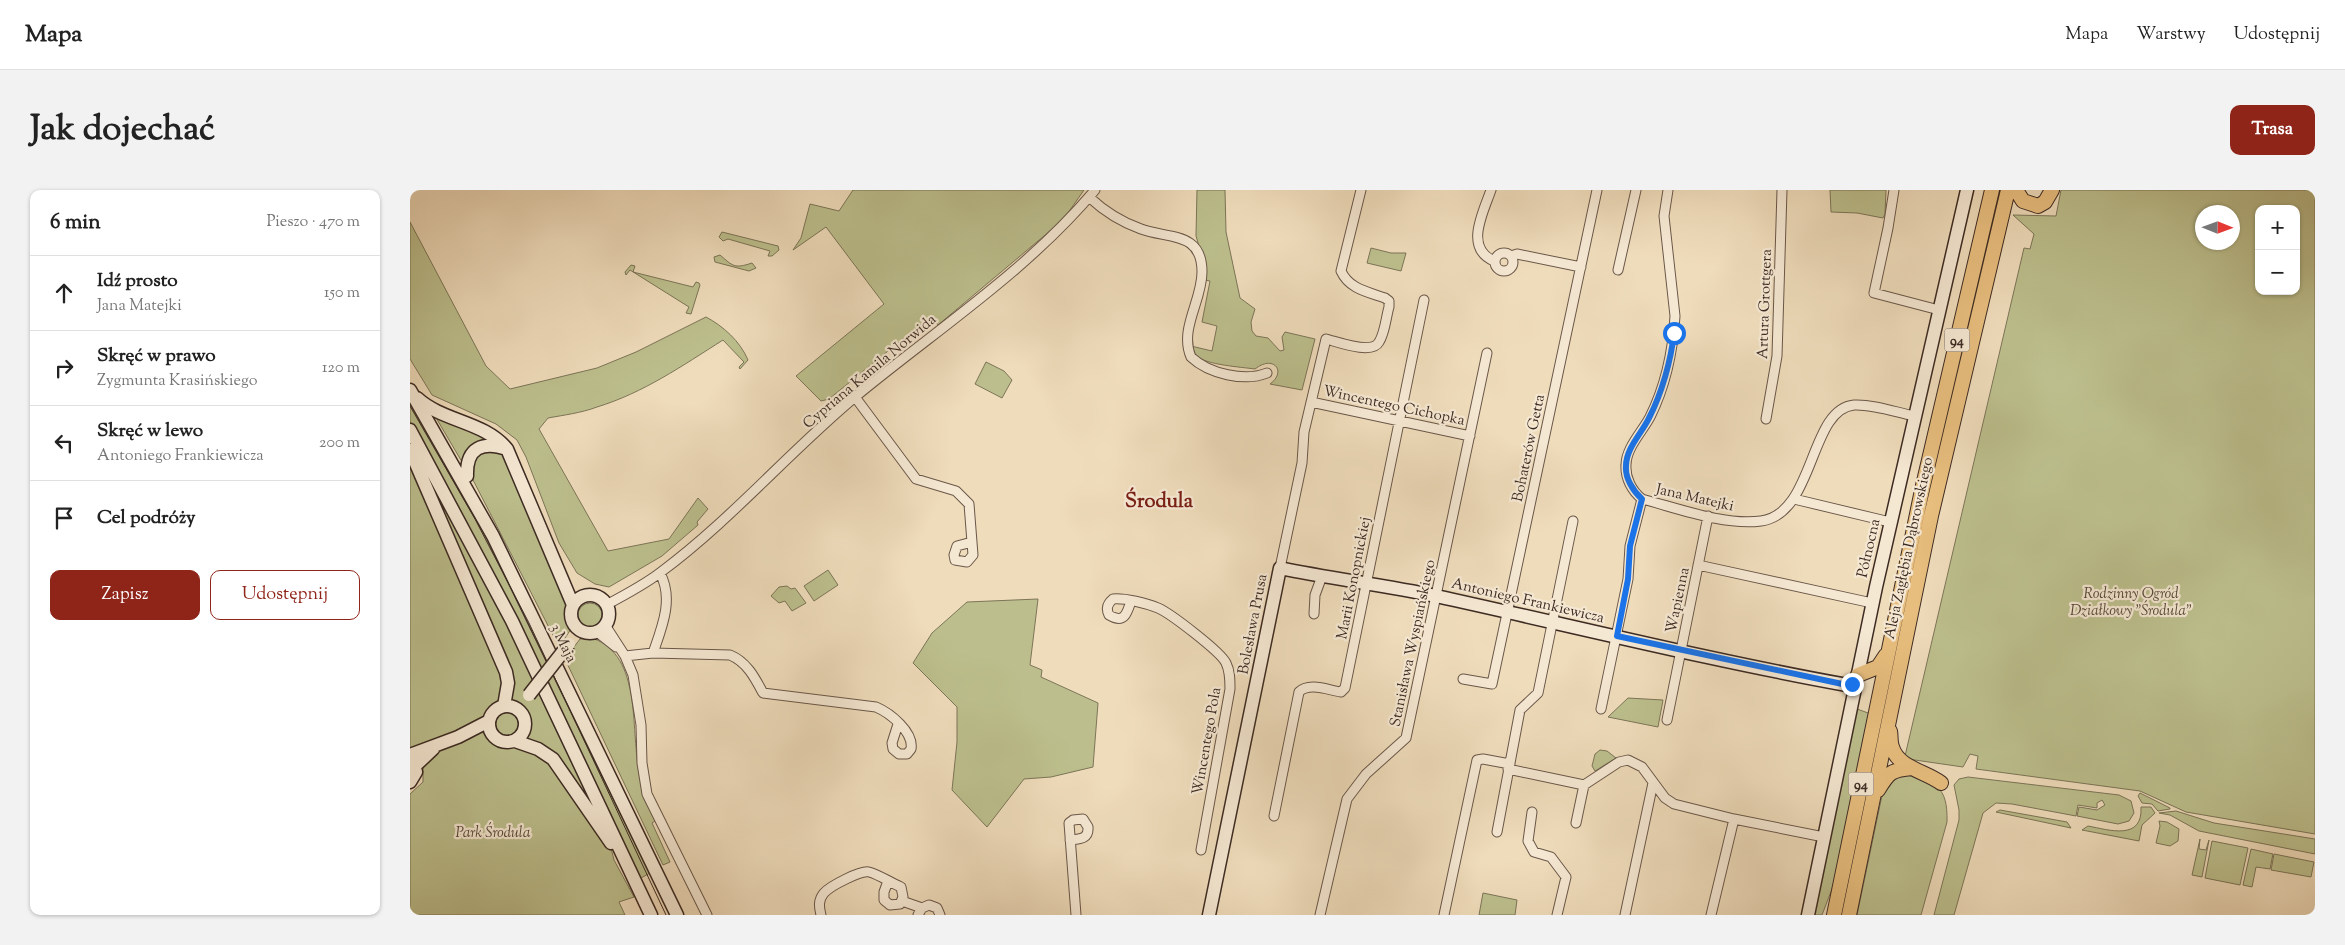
<!DOCTYPE html>
<html lang="pl">
<head>
<meta charset="utf-8">
<style>
  body { margin:0; font-family:"Sorts Mill Goudy",serif; background:#f2f2f2; color:#222 }
  .controls { position:absolute; right:15px; top:15px; display:grid; overflow:hidden; border-radius:10px; box-shadow:0 1px 4px #0004 }
  .controls button { width:45px; height:45px; display:grid; place-items:center; padding:0; border:0; border-bottom:1px solid #e0e0e0; background:#fff; color:#222; font:25px sans-serif }
  .compass { position:absolute; left:1785px; top:15px; width:45px; height:45px; border-radius:50%; background:#fff; box-shadow:0 1px 4px #0004; rotate:91deg }
  .stop { position:absolute; width:15px; height:15px; margin:-11px; border:4px solid #1a73e8; border-radius:50%; background:#fff }
  .stop.end { background:#1a73e8; border-color:#fff; box-shadow:0 1px 5px #0008 }
  .list { margin:0; padding:0; list-style:none }
  h2 { display:flex; justify-content:space-between; align-items:center; height:65px; margin:0; padding:0 20px; font-size:21px }
  h2 small { font-size:16px; font-weight:400; color:#767676 }
  .list li { display:grid; grid-template-columns:32px 1fr auto; gap:15px; align-items:center; box-sizing:border-box; height:75px; padding:0 20px; border-top:1px solid #e0e0e0 }
  .list b { display:block; font-size:19px; white-space:nowrap }
  .list p { margin:0; font-size:16px; white-space:nowrap; color:#767676 }
  .list em { font-size:16px; font-style:normal; color:#767676 }
  .actions { display:flex; gap:10px; padding:15px 20px }
  .actions a { flex:1; padding:11px 0; border:1px solid #8f2418; border-radius:10px; text-align:center; font-size:18px; color:#8f2418 }
  .actions .main { background:#8f2418; color:#fff }
  .icon { flex:none; width:28px; height:28px; fill:none; stroke:currentColor; stroke-width:2; stroke-linecap:round; stroke-linejoin:round }
  .map { position:relative; flex:none; width:1905px; height:725px; overflow:hidden; border-radius:10px }
  header { display:flex; align-items:center; gap:30px; box-sizing:border-box; height:70px; padding:0 25px; background:#fff; border-bottom:1px solid #e0e0e0 }
  header strong { font-size:24px }
  nav { display:flex; gap:28px; margin-inline-start:auto; font-size:18px }
  .intro { display:flex; align-items:center; justify-content:space-between; box-sizing:border-box; height:120px; padding:0 30px }
  h1 { margin:0; font-size:35px }
  .button { padding:12px 22px; border-radius:10px; background:#8f2418; color:#fff; font-size:18px; font-weight:700 }
  main { display:flex; gap:30px; padding:0 30px }
  aside { flex:1; background:#fff; border-radius:10px; box-shadow:0 1px 4px #0004 }
  .map>svg:first-child { display:block }
</style>
</head>
<body>
<header>
<strong>Mapa</strong>
<nav><a>Mapa</a><a>Warstwy</a><a>Udostępnij</a></nav>
</header>
<div class="intro"><h1>Jak dojechać</h1><a class="button">Trasa</a></div>
<main>
<aside>
<h2>6 min<small>Pieszo · 470 m</small></h2>
<ul class="list">
<li><svg class="icon" aria-label="ahead" viewBox="0 0 24 24"><path d="M12 20V5M6 11l6-6 6 6"/></svg><div><b>Idź prosto</b><p>Jana Matejki</p></div><em>150 m</em></li>
<li><svg class="icon" aria-label="right" viewBox="0 0 24 24"><path d="M7 20v-9h11M14 6l5 5-5 5"/></svg><div><b>Skręć w prawo</b><p>Zygmunta Krasińskiego</p></div><em>120 m</em></li>
<li><svg class="icon" aria-label="left" viewBox="0 0 24 24"><path d="M17 20v-9H6M10 6l-5 5 5 5"/></svg><div><b>Skręć w lewo</b><p>Antoniego Frankiewicza</p></div><em>200 m</em></li>
<li><svg class="icon" aria-label="arrive" viewBox="0 0 24 24"><path d="M6 21V4h12l-3 4 3 4H6"/></svg><div><b>Cel podróży</b></div></li>
</ul>
<div class="actions"><a class="main">Zapisz</a><a>Udostępnij</a></div>
</aside>
<div class="map">
<svg width="1905" height="725" viewBox="0 0 1905 725">
  <rect width="100%" height="100%" fill="#efdcbb"/>
  <filter id="stains"><feTurbulence type="fractalNoise" baseFrequency=".004" numOctaves="4"/><feColorMatrix values="0 0 0 0 .2 0 0 0 0 .09 0 0 0 0 .02 0 0 0 .5 -.17"/></filter>
  <radialGradient id="worn" r=".72"><stop offset=".6" stop-color="#630" stop-opacity="0"/><stop offset="1" stop-color="#630" stop-opacity=".3"/></radialGradient>
  <path fill="#bcbf8d" stroke="#7c7558" fill-rule="evenodd" d="M 443,0 L 674,0 L 653,30 L 528,135 L 521,126 L 419,209 L 411,211 L 386,186 L 474,114 L 416,37 L 383,60 L 391,48 L 400,14 L 429,21 Z
    M 787,0 L 815,0 L 816,42 L 830,108 L 845,119 L 841,132 L 842,141 L 846,146 L 858,148 L 870,161 L 874,160 L 872,147 L 875,142 L 905,149 L 892,200 L 860,194 C 877,182 864,164 845,179 C 831,177 797,175 786,166 C 783,164 781,159 781,156 L 802,161 L 807,136 L 792,132 L 800,91 L 794,90 L 792,66 L 786,46 Z
    M 1420,0 L 1476,0 L 1475,24 L 1473,28 L 1447,23 L 1421,22 Z
    M 1651,0 L 1905,0 L 1905,644 L 1776,622 L 1730,601 L 1566,579 L 1568,566 L 1560,564 L 1553,577 L 1498,569 L 1495,566 L 1614,58 L 1620,59 L 1624,44 L 1603,25 L 1646,26 ZM 1849,19 L 1886,19 L 1886,101 L 1849,101 ZM 1792,22 L 1822,22 L 1822,52 L 1792,52 Z
    M 0,32 L 76,176 L 100,199 L 187,178 L 226,162 L 296,127 C 313,136 330,151 338,170 L 330,179 L 329,177 L 334,172 L 313,150 C 272,176 233,203 187,217 C 171,223 154,225 138,228 L 129,239 L 198,361 L 259,349 L 288,308 L 298,319 L 287,332 L 288,335 L 252,366 L 199,397 L 185,394 L 167,383 L 149,353 L 116,267 L 107,250 L 86,234 L 22,205 L 0,169 Z
    M 312,42 L 368,56 L 369,60 L 362,66 L 358,66 L 360,61 L 318,49 L 313,51 L 309,47 Z
    M 961,58 L 981,63 L 996,63 L 991,81 L 957,73 Z
    M 310,65 C 323,76 324,79 342,73 L 346,78 L 339,81 L 305,72 L 304,67 Z
    M 221,75 L 225,76 L 223,82 L 283,97 L 286,92 L 289,93 L 290,95 L 281,124 L 276,123 L 279,117 L 220,80 L 216,85 L 215,82 Z
    M 576,172 L 594,181 L 602,190 L 592,208 L 565,194 Z
    M 0,210 L 101,388 L 242,682 L 229,689 L 98,412 L 30,283 L 0,231 Z
    M 25,226 L 79,248 C 65,252 56,258 52,272 Z
    M 0,259 C 77,378 136,514 197,642 L 204,670 L 224,707 L 209,712 L 215,725 L 0,725 L 0,604 L 13,592 L 13,576 L 0,561 Z
    M 75,259 L 92,262 L 160,415 L 158,423 L 161,439 L 149,457 L 62,288 L 61,284 L 68,262 Z
    M 418,380 L 428,395 L 404,411 L 394,396 Z
    M 377,396 L 381,399 L 385,398 L 396,413 L 382,421 L 375,411 L 369,413 L 361,406 L 369,397 Z
    M 628,409 L 620,475 L 632,480 L 631,487 L 688,513 L 683,577 L 641,587 L 614,589 L 577,637 L 542,600 L 547,552 L 547,517 L 503,473 L 522,443 L 557,412 Z
    M168 425a12 12 0 1 1 24 0a12 12 0 1 1-24 0Z
    M 178,447 C 231,460 221,534 228,575 C 231,595 237,612 245,631 L 242,633 L 260,672 L 253,675 L 155,469 L 170,449 Z
    M 1218,508 L 1253,510 L 1248,537 L 1198,527 Z
    M 1447,519 L 1461,524 L 1425,691 L 1412,725 L 1404,725 Z
    M 1190,560 L 1197,561 L 1206,568 L 1185,581 L 1182,576 L 1185,564 Z
    M 1494,582 C 1525,593 1538,595 1537,632 L 1511,725 L 1447,725 L 1474,596 Z
    M 1558,587 L 1709,605 L 1721,611 L 1724,623 L 1719,631 L 1708,634 L 1667,626 L 1669,617 L 1687,620 L 1695,615 L 1692,610 L 1687,613 L 1687,618 L 1668,615 L 1666,626 L 1602,614 L 1586,613 L 1573,623 L 1544,725 L 1524,725 L 1549,630 L 1549,620 L 1544,595 L 1549,589 Z
    M 1730,603 L 1760,618 L 1760,619 L 1748,621 L 1742,614 L 1732,613 L 1728,606 Z
    M 1731,617 L 1741,617 L 1745,623 L 1732,635 L 1729,651 L 1672,640 L 1678,636 C 1699,640 1733,651 1731,617 Z
    M 1590,620 L 1657,632 L 1661,638 L 1586,622 Z
    M 1766,621 L 1804,633 L 1905,649 L 1905,664 L 1789,641 L 1760,625 L 1749,623 Z
    M 1749,631 L 1757,632 L 1769,639 L 1768,651 L 1760,656 L 1746,653 L 1750,636 Z
    M 1790,649 L 1789,659 L 1796,660 L 1799,650 L 1792,687 L 1782,685 Z
    M 1802,651 L 1838,658 L 1830,695 L 1795,688 Z
    M 1841,659 L 1863,664 L 1860,679 L 1846,677 L 1842,697 L 1833,695 Z
    M 1864,664 L 1904,672 L 1901,687 L 1861,680 Z
    M 1073,703 L 1107,710 L 1105,725 L 1069,725 Z"/>
  <g fill="none" stroke-linecap="round" stroke-linejoin="round">
    <g stroke="#6a5749" stroke-width="11">
      <path id="street" d="M 1081,0 C 1073,23 1054,58 1084,71
        M 1258,0 L 1254,26 L 1265,126 C 1263,160 1255,197 1240,227 C 1232,242 1216,258 1216,275 C 1215,288 1222,301 1232,309 C 1267,318 1315,336 1351,331 C 1405,324 1399,219 1444,215 C 1463,214 1485,222 1504,226
        M 1484,0 L 1478,38 L 1464,103 L 1529,120
        M 679,7 C 694,21 711,32 731,39 C 758,49 792,41 792,82 C 792,111 769,139 781,167 C 799,184 835,192 857,183
        M1085 72a9 9 0 1 1 18 0a9 9 0 1 1-18 0Z
        M 1101,66 L 1107,64 L 1171,77
        M 1208,80 L 1226,0
        M 445,207 L 506,289 L 546,301 L 559,314 L 563,365 L 557,372 L 545,370 L 544,365 L 547,356 L 562,352
        M 901,212 L 1060,246
        M 1356,229 L 1367,166 L 1372,0
        M 1384,309 L 1480,332
        M 1288,375 L 1462,413
        M 870,378 L 892,273 L 894,242 L 916,149 C 928,152 962,165 969,152 C 975,143 976,127 979,117 L 979,111 L 975,108 C 958,102 939,99 931,81 L 951,0
        M 721,411 C 717,424 714,434 699,425 C 696,419 697,414 703,409 C 715,408 736,413 748,418 C 760,423 811,462 816,473 C 820,481 820,490 820,499 L 791,660
        M 196,415 C 215,405 234,395 251,382 C 321,330 378,263 445,207 C 526,140 617,81 685,0
        M 904,424 L 905,405 L 912,386
        M 195,435 L 215,466 L 223,485 L 231,535 L 232,573 L 237,604 L 297,725
        M 187,442 L 206,457
        M 243,463 L 320,465 C 337,472 345,488 353,503 L 466,517 C 480,523 504,542 501,559 L 497,564 L 489,564 L 483,559 L 482,553 L 488,534
        M 215,466 L 243,463 C 252,437 264,409 250,383
        M 1053,489 L 1082,494 L 1187,0
        M 1191,519 L 1218,389 L 1220,356 L 1232,309
        M 1257,530 L 1298,326
        M 1098,579 L 1174,595 L 1209,572 L 1218,570 L 1232,577 L 1255,608 L 1264,614 L 1324,629 L 1414,647
        M 1122,622 L 1118,651 L 1124,662 L 1141,667 L 1156,687 L 1147,725
        M 864,626 L 889,502 C 899,492 918,500 931,502 L 935,498 L 1014,110
        M 1166,633 L 1174,595
        M 1087,642 L 1110,520 L 1128,503 L 1163,331
        M 660,650 C 670,649 679,649 678,637 L 673,629 L 663,630 L 659,633 L 666,725
        M 492,711 L 512,718
        M 411,725 C 409,717 408,710 414,703 C 420,696 451,680 459,682 C 470,685 481,693 491,697 L 493,707 L 490,714 L 480,715 L 474,710 L 474,702 L 478,691
        M 508,725 L 512,718 L 519,715 L 527,718 L 530,725
        M 910,725 L 937,609 L 956,584 L 996,548 L 1077,163
        M 1034,725 L 1067,570 L 1073,569 L 1100,574
        M 1215,725 L 1243,593
        M 1301,725 L 1324,629"/>
    </g>
    <g stroke="#3d2b23" stroke-width="15">
      <path id="secondary" d="M 0,200 L 83,346 L 267,725
        M 7,208 C 33,232 74,231 97,259 L 163,415
        M 0,240 L 102,431 L 241,725
        M 0,260 L 96,482 L 98,493 L 94,516
        M 57,286 C 56,257 73,251 97,259
        M161 424a19 19 0 1 1 38 0a19 19 0 1 1-38 0Z
        M79 534a18 18 0 1 1 36 0a18 18 0 1 1-36 0Z
        M 105,551 L 128,559 L 143,569 L 201,653
        M 0,565 L 48,547 L 79,531
        M 5,576 L 23,559
        M 0,592 L 6,582 L 2,570
        M 799,725 L 870,378 C 922,389 975,395 1026,406 C 1163,436 1299,470 1437,495 L 1446,492
        M 1398,725 L 1466,397 L 1557,0"/>
    </g>
    <g stroke="#3d2b23" stroke-width="16">
      <path id="primary" d="M 1606,0 L 1613,11 L 1628,16 L 1635,12 L 1642,0
        M 1448,485 L 1468,477 L 1476,465
        M 1480,541 C 1481,546 1480,552 1482,557 C 1488,578 1515,581 1531,593
        M 1468,600 C 1479,582 1481,580 1502,578
        M 1424,725 L 1512,300 L 1582,0
        M 1439,725 L 1521,326 L 1598,0"/>
    </g>
    <use href="#street" stroke="#f5e8d3" stroke-width="9"/>
    <use href="#secondary" stroke="#f5e8d3" stroke-width="12"/>
    <use href="#primary" stroke="#e8be7e" stroke-width="14"/>
    <path stroke="#3d2b23" stroke-width="1" d="M 0,216 L 65,329 L 119,433 L 256,725"/>
    <g stroke="#3d2b23" stroke-width="15" stroke-linecap="butt">
      <path id="secondary-bridge" d="M 119,505 L 159,454"/>
    </g>
    <use href="#secondary-bridge" stroke="#f5e8d3" stroke-width="12"/>
  </g>
  <g fill="none" stroke-linecap="round" stroke-linejoin="round">
    <path stroke="#1a73e8" stroke-width="6" d="M 1264,143 C 1261,170 1252,203 1239,228 C 1232,243 1216,258 1216,276 C 1215,288 1223,301 1232,309 L 1220,356 L 1218,389 L 1207,446 L 1437,495 L 1442,494"/>
  </g>
  <g text-anchor="middle" stroke-width="4.5" stroke-linejoin="round" paint-order="stroke">
    <g fill="#f5e8d3" stroke="#746458" stroke-width="1">
      <rect x="1534.5" y="138.5" width="25" height="23" rx="4"/>
      <rect x="1438.5" y="582.5" width="25" height="23" rx="4"/>
    </g>
    <g font-size="14" font-weight="bold" fill="#3d2b23">
      <text x="1547" y="155">94</text>
      <text x="1451" y="599">94</text>
    </g>
    <g font-size="15" fill="#3d2b23" stroke="#f5e8d3">
      <text transform="translate(1354 114) rotate(-88)" y="5">Artura Grottgera</text>
      <text transform="translate(459 181) rotate(-40)" y="5">Cypriana Kamila Norwida</text>
      <text transform="translate(984 215) rotate(12)" y="5">Wincentego Cichopka</text>
      <text transform="translate(1118 258) rotate(-78)" y="5">Bohaterów Getta</text>
      <text transform="translate(1285 307) rotate(13)" y="5">Jana Matejki</text>
      <text transform="translate(1458 358) rotate(-77)" y="5">Północna</text>
      <text transform="translate(1498 358) rotate(-78)" y="5">Aleja Zagłębia Dąbrowskiego</text>
      <text transform="translate(943 388) rotate(-79)" y="5">Marii Konopnickiej</text>
      <text transform="translate(1118 410) rotate(13)" y="5">Antoniego Frankiewicza</text>
      <text transform="translate(1267 410) rotate(-78)" y="5">Wapienna</text>
      <text transform="translate(842 434) rotate(-79)" y="5">Bolesława Prusa</text>
      <text transform="translate(154 453) rotate(64)" y="5">3 Maja</text>
      <text transform="translate(1002 453) rotate(-78)" y="5">Stanisława Wyspiańskiego</text>
      <text transform="translate(796 551) rotate(-80)" y="5">Wincentego Pola</text>
    </g>
    <g font-size="15" font-style="italic" fill="#564938" stroke="#f5e8d3">
      <text x="1721" y="408">Rodzinny Ogród<tspan x="1721" dy="17">Działkowy "Środula"</tspan></text>
      <text x="83" y="647">Park Środula</text>
    </g>
    <g font-size="20" font-weight="bold" fill="#7a1f14" stroke="#f5e8d3">
      <text x="749" y="317">Środula</text>
    </g>
  </g>
  <rect width="100%" height="100%" filter="url(#stains)"/>
  <rect width="100%" height="100%" fill="url(#worn)"/>
</svg>
<div class="controls">
<button>+</button>
<button>−</button>
</div>
<svg class="compass" viewBox="-18 -18 36 36"><path d="M0-13l5 13h-10z" fill="#e53935"/><path d="M0 13l5-13h-10z" fill="#767676"/></svg>
<div class="stop" style="left:1264px;top:143px"></div>
<div class="stop end" style="left:1442px;top:494px"></div>
</div>
</main>
</body>
</html>
